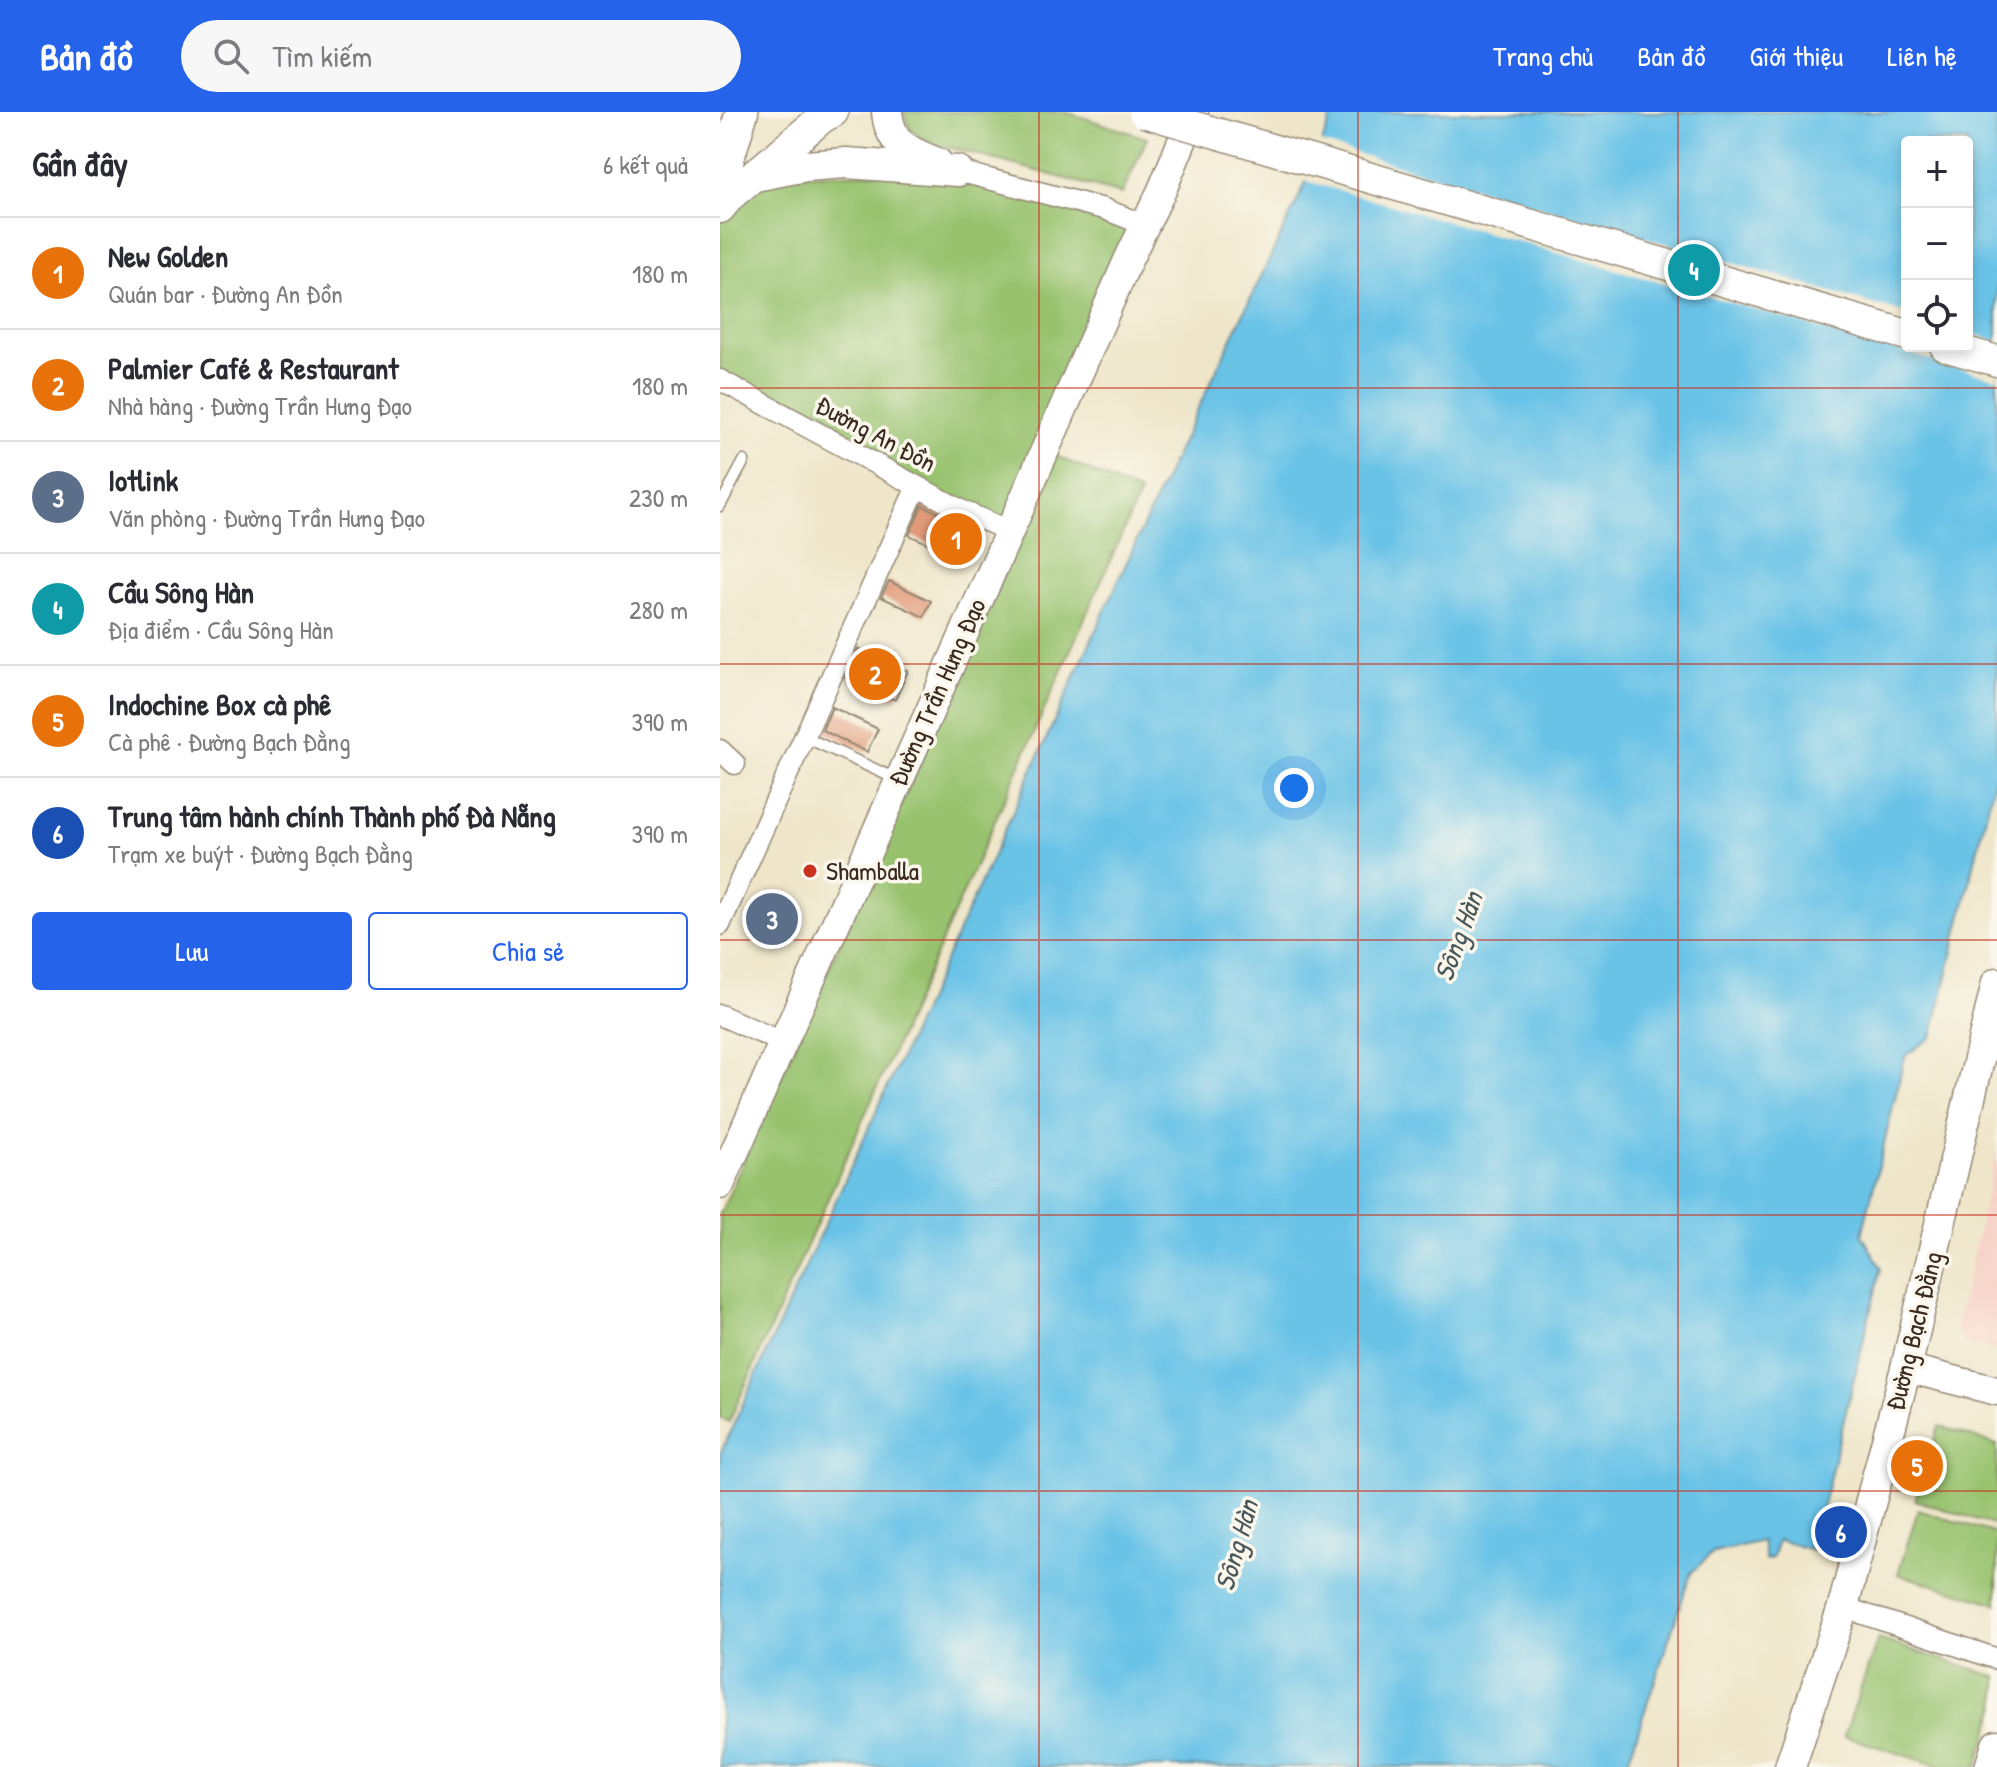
<!DOCTYPE html>
<html lang="vi">
<head>
<meta charset="utf-8">
<style>
  body { margin:0; font-family:"Patrick Hand",sans-serif; background:#f7f7f7; color:#2b2b33 }
  .controls { position:absolute; right:24px; top:24px; display:grid; overflow:hidden; border-radius:8px; box-shadow:0 4px 12px #0003 }
  .controls button { width:72px; height:72px; display:grid; place-items:center; padding:0; border:0; border-bottom:2px solid #e1e1e2; background:#fff; color:#2b2b33; font:40px sans-serif }
  .you { position:absolute; left:574px; top:676px; width:28px; height:28px; margin:-20px; border:6px solid #fff; border-radius:50%; background:#1a73e8; box-shadow:0 0 0 12px #1a73e833 }
  .badge { display:grid; place-items:center; width:52px; height:52px; border-radius:50%; background:#2563eb; color:#fff; font-size:26px; font-weight:700 }
  .pin { position:absolute; translate:-50% -50%; border:4px solid #fff; box-shadow:0 2px 8px #0006 }
  .list { margin:0; padding:0; list-style:none }
  h2 { display:flex; justify-content:space-between; align-items:center; height:104px; margin:0; padding:0 32px; font-size:34px }
  h2 small { font-size:26px; font-weight:400; color:#7c7c81 }
  .list li { display:grid; grid-template-columns:52px 1fr auto; gap:24px; align-items:center; box-sizing:border-box; height:112px; padding:0 32px; border-top:2px solid #e1e1e2 }
  .list b { display:block; font-size:30px; white-space:nowrap }
  .list p { margin:0; font-size:26px; white-space:nowrap; color:#7c7c81 }
  .list em { font-size:26px; font-style:normal; color:#7c7c81 }
  .actions { display:flex; gap:16px; padding:24px 32px }
  .actions a { flex:1; padding:18px 0; border:2px solid #2563eb; border-radius:8px; text-align:center; font-size:28px; color:#2563eb }
  .actions .main { background:#2563eb; color:#fff }
  .icon { flex:none; width:44px; height:44px; fill:none; stroke:currentColor; stroke-width:2; stroke-linecap:round; stroke-linejoin:round }
  .map { position:relative; flex:none; width:1277px; height:1655px; overflow:hidden }
  header { display:flex; align-items:center; gap:48px; box-sizing:border-box; height:112px; padding:0 40px; background:#2563eb; color:#fff }
  header strong { font-size:38px }
  nav { display:flex; gap:44px; margin-inline-start:auto; font-size:28px }
  .search { width:560px; height:72px; background:#f7f7f7; display:flex; align-items:center; gap:20px; box-sizing:border-box; padding:0 28px; border-radius:44px; color:#7c7c81; font-size:30px }
  main { display:flex }
  aside { flex:1; background:#fff }
  .map>svg:first-child { display:block }
</style>
</head>
<body>
<header>
<strong>Bản đồ</strong>
<div class="search"><svg class="icon" aria-label="search" viewBox="0 0 24 24"><circle cx="10" cy="10" r="6"/><path d="M15 15l6 6"/></svg>Tìm kiếm</div>
<nav><a>Trang chủ</a><a>Bản đồ</a><a>Giới thiệu</a><a>Liên hệ</a></nav>
</header>
<main>
<aside>
<h2>Gần đây<small>6 kết quả</small></h2>
<ul class="list">
<li><span class="badge" style="background:#e8710a">1</span><div><b>New Golden</b><p>Quán bar · Đường An Đồn</p></div><em>180 m</em></li>
<li><span class="badge" style="background:#e8710a">2</span><div><b>Palmier Café &amp; Restaurant</b><p>Nhà hàng · Đường Trần Hưng Đạo</p></div><em>180 m</em></li>
<li><span class="badge" style="background:#5c6f8a">3</span><div><b>Iotlink</b><p>Văn phòng · Đường Trần Hưng Đạo</p></div><em>230 m</em></li>
<li><span class="badge" style="background:#0f9aa8">4</span><div><b>Cầu Sông Hàn</b><p>Địa điểm · Cầu Sông Hàn</p></div><em>280 m</em></li>
<li><span class="badge" style="background:#e8710a">5</span><div><b>Indochine Box cà phê</b><p>Cà phê · Đường Bạch Đằng</p></div><em>390 m</em></li>
<li><span class="badge" style="background:#1a4fb4">6</span><div><b>Trung tâm hành chính Thành phố Đà Nẵng</b><p>Trạm xe buýt · Đường Bạch Đằng</p></div><em>390 m</em></li>
</ul>
<div class="actions"><a class="main">Lưu</a><a>Chia sẻ</a></div>
</aside>
<div class="map">
<svg width="1277" height="1655" viewBox="0 0 1277 1655">
  <rect width="100%" height="100%" fill="#fbf7ec"/>
  <filter id="ink" filterUnits="userSpaceOnUse"><feTurbulence type="fractalNoise" baseFrequency=".0125" numOctaves="2"/><feDisplacementMap in="SourceGraphic" scale="16" xChannelSelector="R" yChannelSelector="G"/><feConvolveMatrix kernelMatrix="1 2 1 2 8 2 1 2 1" color-interpolation-filters="sRGB"/></filter>
  <filter id="wash" filterUnits="userSpaceOnUse"><feTurbulence type="fractalNoise" baseFrequency=".006" numOctaves="4" result="noise"/><feDisplacementMap in="SourceGraphic" scale="32" xChannelSelector="R" yChannelSelector="G"/><feGaussianBlur stdDeviation="1.8" result="paint"/><feColorMatrix in="noise" values="0 0 0 0 0 0 0 0 0 0 0 0 0 0 0 0 0 1.4 0 .05"/><feComposite in="paint" operator="in"/></filter>
  <g filter="url(#wash)">
    <rect width="100%" height="100%" fill="#efe6ca"/>
    <path fill="#f7d1c7" d="M 1277,1036 L 1277,1239 L 1245,1231 L 1236,1217 Z"/>
    <path fill="#98c26e" stroke="#6a7646" stroke-width="2" d="M 184,0 L 346,0 L 427,26 L 402,82 L 210,30 C 193,22 188,19 184,0 Z
      M 238,59 L 425,113 L 289,419 L 0,266 L 0,100 L 35,64 Z
      M 336,344 L 420,381 L 9,1310 L 0,1306 L 0,1102 Z
      M 1219,1314 L 1277,1333 L 1277,1414 L 1195,1388 Z
      M 1198,1398 L 1277,1422 L 1277,1492 L 1178,1462 Z
      M 1158,1527 L 1277,1565 L 1277,1593 L 1257,1655 L 1222,1655 L 1124,1624 Z"/>
    <path fill="#69c3e7" stroke="#527682" stroke-width="2" fill-rule="evenodd" d="M 613,0 L 1277,0 L 1277,438 C 1270,456 1267,474 1277,491 L 1277,658 L 1212,925 L 1185,944 L 1142,1123 L 1161,1156 L 1092,1438 L 1058,1428 L 1052,1446 L 1045,1448 L 1042,1429 L 993,1440 L 971,1461 L 906,1655 L 0,1655 L 0,1342 L 453,349 L 592,58 ZM 1187,30 L 1247,30 L 1247,234 L 1187,234 Z"/>
    <path fill="#efe6ca" d="M 598,30 L 1187,202 L 1187,234 L 1247,234 L 1247,220 L 1277,229 L 1277,267 L 583,68 Z"/>
    <g id="blocks">
      <path fill="#df926e" d="M 202,393 L 249,416 L 236,444 L 189,423 Z
        M 169,469 L 211,489 L 204,505 L 161,485 Z
        M 138,537 L 188,559 L 175,588 L 125,566 Z
        M 112,595 L 158,617 L 147,640 L 102,618 Z"/>
    </g>
  </g>
  <g filter="url(#ink)">
    <use href="#blocks" fill-opacity="0" stroke="#958874" stroke-width="2"/>
    <g fill="none" stroke-linecap="round" stroke-linejoin="round">
      <g stroke="#958874" stroke-width="13">
        <path id="service" d="M 0,394 L 24,349
          M 85,625 L 176,667"/>
      </g>
      <g stroke="#958874" stroke-width="23">
        <path id="minor" d="M 238,59 L 384,97 L 425,113
          M 0,268 L 243,399 L 289,419
          M 0,638 L 15,652
          M 0,813 L 197,374
          M 0,903 L 64,931
          M 1123,1495 L 1277,1547"/>
      </g>
      <g stroke="#958874" stroke-width="31">
        <path id="secondary" d="M 0,1073 L 302,391 L 408,148 L 442,78 L 474,0
          M 1186,1256 L 1277,1279"/>
      </g>
      <g stroke="#958874" stroke-width="33">
        <path id="primary" d="M 167,0 C 170,33 189,40 217,51
          M 35,64 L 86,54 L 126,51 L 238,59
          M 0,96 L 11,83 L 103,5 L 113,0
          M 829,118 L 1187,223
          M 1225,234 L 1277,249
          M 1070,1655 L 1123,1495 L 1186,1256 L 1277,871
          M 1270,1655 L 1277,1633"/>
      </g>
      <g stroke="#958874" stroke-width="35">
        <path id="trunk" d="M 0,73 L 22,0"/>
      </g>
      <use href="#service" stroke="#fff" stroke-width="10"/>
      <use href="#minor" stroke="#fff" stroke-width="20"/>
      <use href="#secondary" stroke="#fff" stroke-width="28"/>
      <use href="#primary" stroke="#fff" stroke-width="30"/>
      <use href="#trunk" stroke="#fff" stroke-width="32"/>
      <g stroke="#958874" stroke-width="33" stroke-linecap="butt">
        <path id="primary-bridge" d="M 424,0 L 829,118"/>
      </g>
      <use href="#primary-bridge" stroke="#fff" stroke-width="30"/>
    </g>
  </g>
  <path fill="none" stroke="#c8321e" stroke-width="2" stroke-opacity="0.55" d="M 319,0 L 319,1655M 638,0 L 638,1655M 958,0 L 958,1655M 0,276 L 1277,276M 0,552 L 1277,552M 0,828 L 1277,828M 0,1103 L 1277,1103M 0,1379 L 1277,1379"/>
  <circle fill="#c8321e" stroke="#fbf7ec" stroke-width="3" cx="90" cy="759" r="8"/>
  <g text-anchor="middle" stroke-width="7" stroke-linejoin="round" paint-order="stroke">
    <g font-size="26" fill="#3b2a1e" stroke="#fbf7ec">
      <text transform="translate(156 322) rotate(28)" y="9">Đường An Đồn</text>
      <text transform="translate(217 580) rotate(-66)" y="9">Đường Trần Hưng Đạo</text>
      <text transform="translate(1194 1219) rotate(-76)" y="9">Đường Bạch Đằng</text>
    </g>
    <g font-size="26" fill="#3b2a1e" stroke="#fbf7ec" text-anchor="start">
      <text x="106" y="768">Shamballa</text>
    </g>
    <g font-size="28" font-style="italic" fill="#49585a" stroke="#fbf7ec">
      <text transform="translate(738 824) rotate(-70)" y="10">Sông Hàn</text>
      <text transform="translate(516 1433) rotate(-74)" y="10">Sông Hàn</text>
    </g>
  </g>
</svg>
<div class="controls">
<button>+</button>
<button>−</button>
<button><svg class="icon" aria-label="locate" viewBox="0 0 24 24"><circle cx="12" cy="12" r="6"/><path d="M12 2v4M12 18v4M2 12h4M18 12h4"/></svg></button>
</div>
<div class="you"></div>
<div class="pin badge" style="left:236px;top:427px;background:#e8710a">1</div>
<div class="pin badge" style="left:155px;top:562px;background:#e8710a">2</div>
<div class="pin badge" style="left:52px;top:807px;background:#5c6f8a">3</div>
<div class="pin badge" style="left:974px;top:158px;background:#0f9aa8">4</div>
<div class="pin badge" style="left:1197px;top:1354px;background:#e8710a">5</div>
<div class="pin badge" style="left:1121px;top:1420px;background:#1a4fb4">6</div>
</div>
</main>
</body>
</html>
